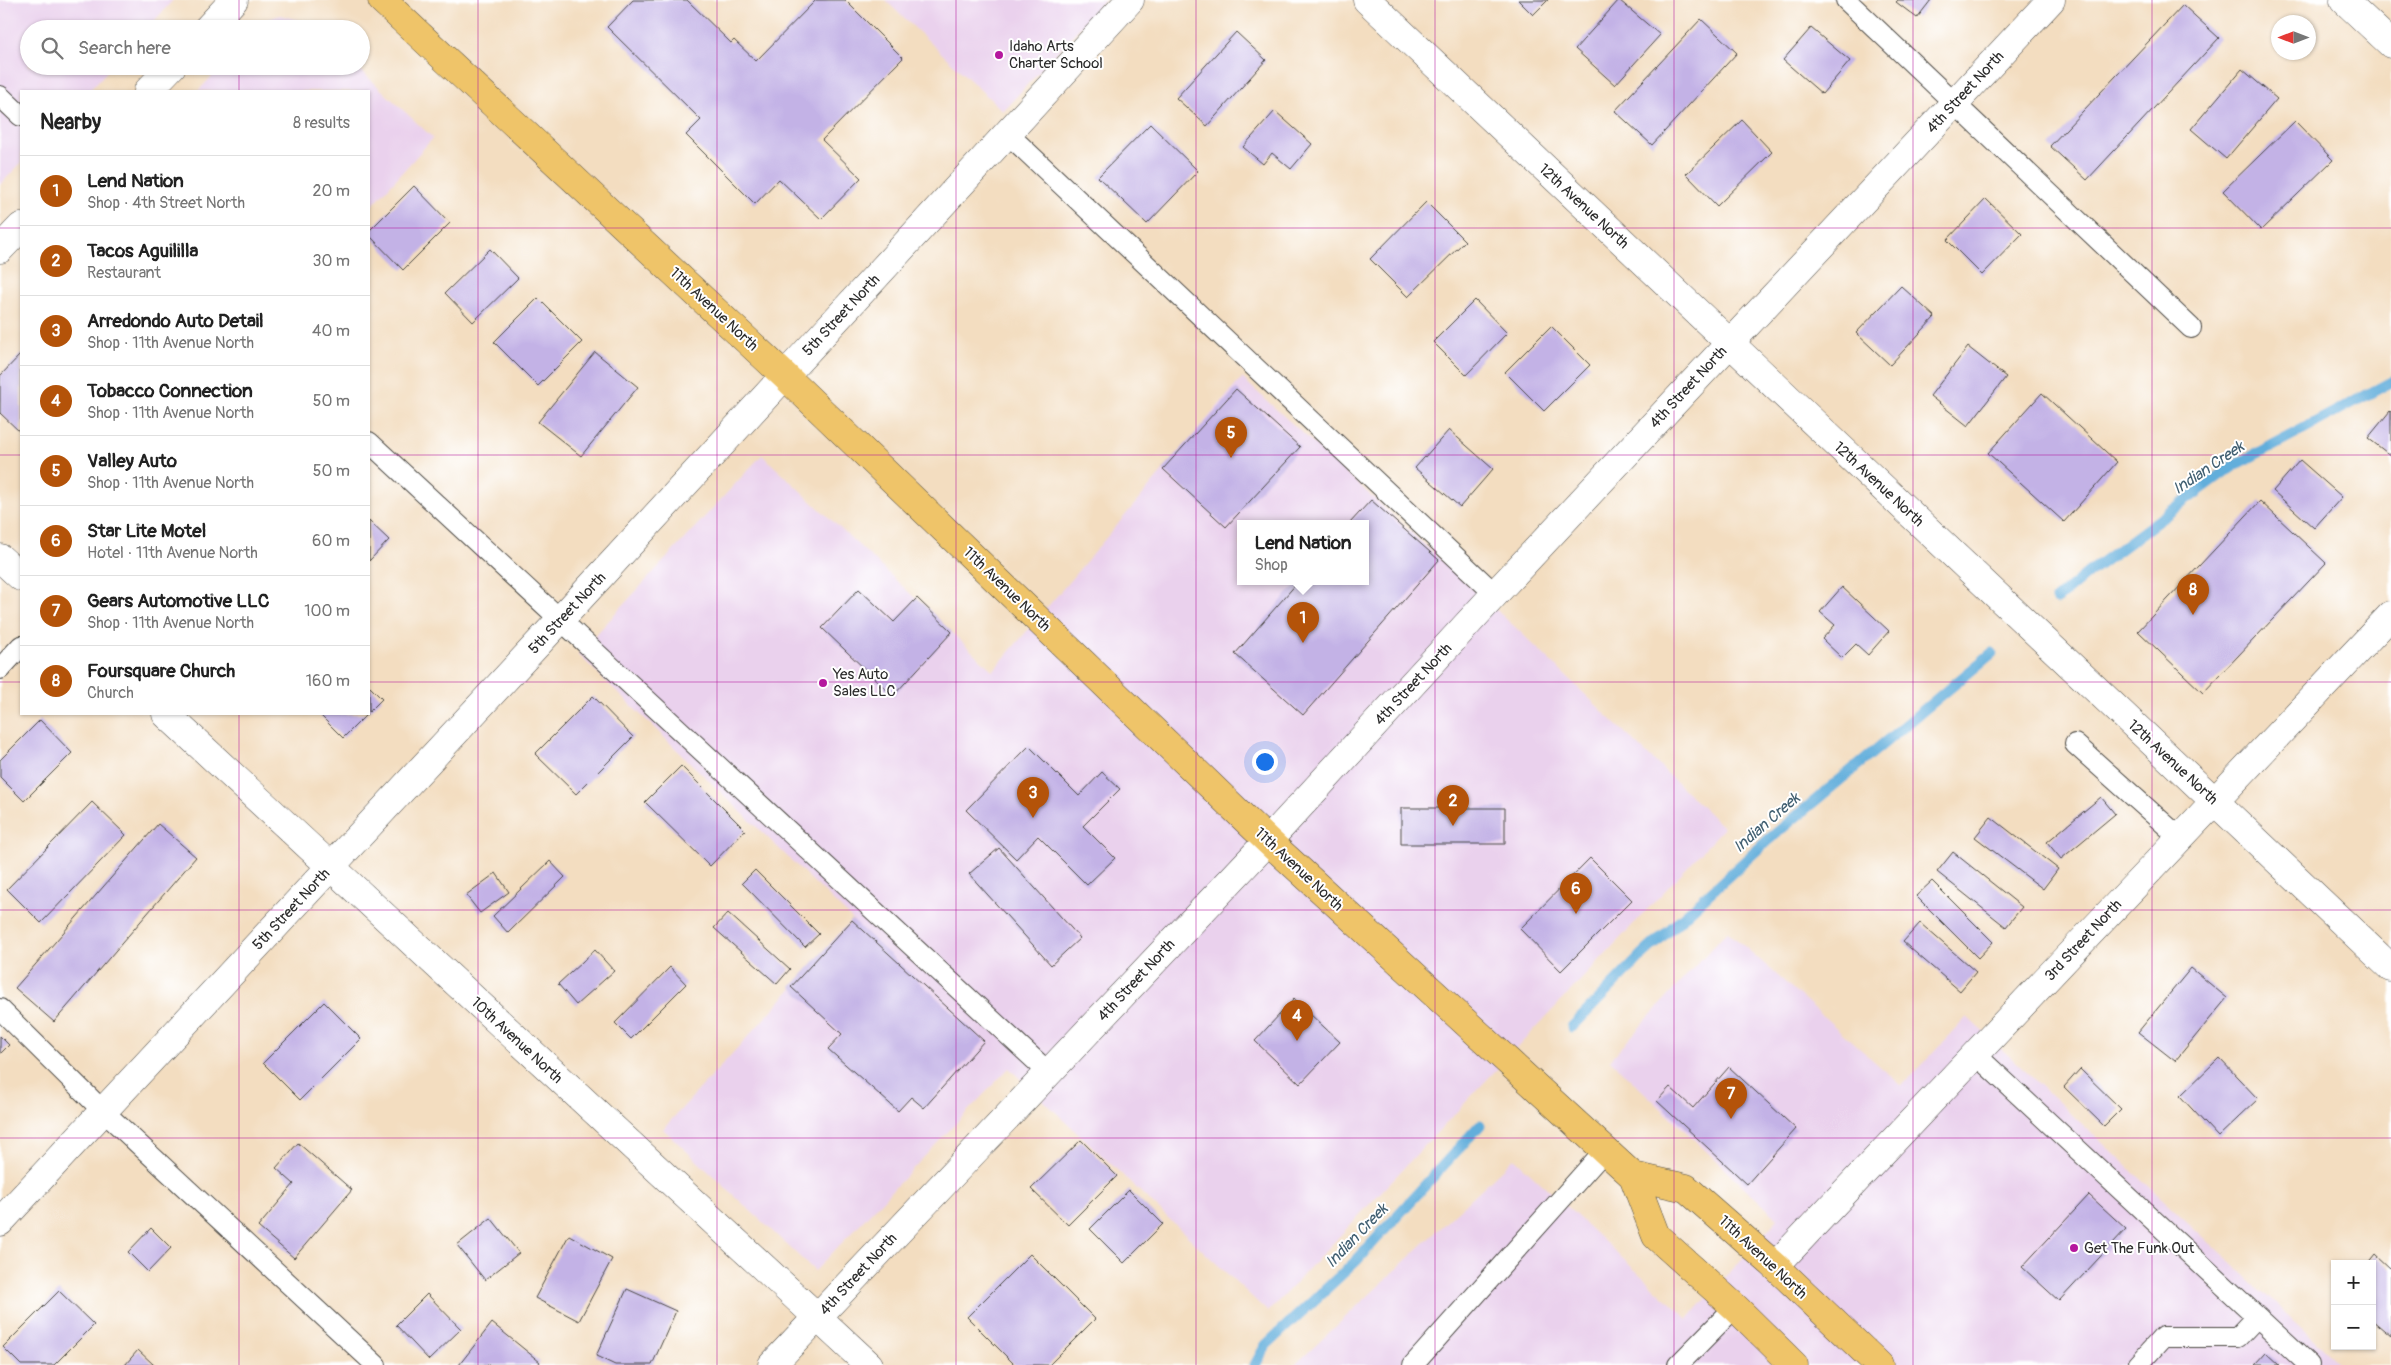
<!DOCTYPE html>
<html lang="en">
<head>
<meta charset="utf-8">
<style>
  body { margin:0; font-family:Pangolin,sans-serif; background:#f6f6f6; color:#222 }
  .controls { position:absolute; right:15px; bottom:15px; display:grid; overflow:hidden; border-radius:0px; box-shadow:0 1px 4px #0004 }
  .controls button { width:45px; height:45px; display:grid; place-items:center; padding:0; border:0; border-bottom:1px solid #e0e0e0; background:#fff; color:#222; font:25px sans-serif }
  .compass { position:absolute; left:2271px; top:15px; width:45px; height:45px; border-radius:50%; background:#fff; box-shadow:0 1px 4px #0004; rotate:270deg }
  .you { position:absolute; left:1264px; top:761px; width:18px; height:18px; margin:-12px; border:4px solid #fff; border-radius:50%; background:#1a73e8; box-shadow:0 0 0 8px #1a73e833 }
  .badge { display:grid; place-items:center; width:32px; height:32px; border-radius:50%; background:#b45309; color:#fff; font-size:16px; font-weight:700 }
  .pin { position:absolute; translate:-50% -41px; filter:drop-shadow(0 1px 2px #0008) }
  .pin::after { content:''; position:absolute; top:26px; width:18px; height:15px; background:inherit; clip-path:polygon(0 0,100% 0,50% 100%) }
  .popup { position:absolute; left:1237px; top:520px; width:132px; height:65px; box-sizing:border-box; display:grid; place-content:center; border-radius:0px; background:#fff; filter:drop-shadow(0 1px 4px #0005); font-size:16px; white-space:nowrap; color:#767676 }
  .popup b { font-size:19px; color:#222 }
  .popup::after { content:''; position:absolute; left:50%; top:100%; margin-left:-10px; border:10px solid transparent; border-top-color:#fff }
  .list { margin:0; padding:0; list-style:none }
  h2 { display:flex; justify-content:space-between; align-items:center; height:65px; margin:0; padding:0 20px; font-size:21px }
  h2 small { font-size:16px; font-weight:400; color:#767676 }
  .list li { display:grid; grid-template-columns:32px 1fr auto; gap:15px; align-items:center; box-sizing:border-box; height:70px; padding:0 20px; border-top:1px solid #e0e0e0 }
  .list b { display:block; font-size:19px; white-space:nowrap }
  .list p { margin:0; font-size:16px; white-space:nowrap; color:#767676 }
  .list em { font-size:16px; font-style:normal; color:#767676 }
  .icon { flex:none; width:28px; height:28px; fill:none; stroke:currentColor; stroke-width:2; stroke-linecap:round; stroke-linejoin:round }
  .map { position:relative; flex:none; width:2391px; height:1365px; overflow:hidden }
  .search { position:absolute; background:#fff; box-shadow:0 1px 4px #0004; left:20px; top:20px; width:350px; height:55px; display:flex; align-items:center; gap:12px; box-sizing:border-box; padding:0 18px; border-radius:28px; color:#767676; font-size:19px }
  .panel { position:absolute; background:#fff; box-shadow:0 1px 4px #0004; left:20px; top:90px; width:350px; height:625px; border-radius:0px }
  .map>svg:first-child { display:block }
</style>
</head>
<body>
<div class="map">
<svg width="2391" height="1365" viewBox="0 0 2391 1365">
  <rect width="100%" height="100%" fill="#fff"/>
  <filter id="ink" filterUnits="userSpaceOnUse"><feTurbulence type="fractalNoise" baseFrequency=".02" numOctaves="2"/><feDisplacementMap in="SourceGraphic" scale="10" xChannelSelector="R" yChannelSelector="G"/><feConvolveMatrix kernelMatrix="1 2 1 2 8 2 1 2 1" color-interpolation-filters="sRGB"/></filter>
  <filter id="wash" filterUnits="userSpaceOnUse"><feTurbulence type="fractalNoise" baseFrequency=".0096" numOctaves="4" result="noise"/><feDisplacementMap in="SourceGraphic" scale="20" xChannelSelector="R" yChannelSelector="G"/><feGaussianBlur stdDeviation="1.12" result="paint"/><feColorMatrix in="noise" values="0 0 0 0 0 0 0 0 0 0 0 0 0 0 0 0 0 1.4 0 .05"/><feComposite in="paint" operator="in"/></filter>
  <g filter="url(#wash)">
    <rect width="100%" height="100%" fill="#f3ddc0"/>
    <path fill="#ead1ed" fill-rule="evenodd" d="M 0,0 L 173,0 L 147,29 L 29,29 L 29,66 L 112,66 L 89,91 L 21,91 L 21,163 L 0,185 Z
      M 885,0 L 1105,0 L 1003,111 Z
      M 280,15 L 308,23 L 316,29 L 258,29 L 269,19 Z
      M 222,66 L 356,66 L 433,138 L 369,209 L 369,91 L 198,91 Z
      M 1242,378 L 1516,628 L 1724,828 L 1268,1312 L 1009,1068 L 815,1271 L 663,1129 L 854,921 L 578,654 L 762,455 L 993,671 ZM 1240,524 L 1366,524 L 1366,582 L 1240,582 Z
      M 1727,931 L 1902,1086 L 1967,1017 L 2341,1365 L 1295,1365 L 1514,1158 L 1688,1319 L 1778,1219 L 1610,1060 Z"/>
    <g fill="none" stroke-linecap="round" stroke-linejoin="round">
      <path stroke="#62aedb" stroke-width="11" d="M 2057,599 L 2089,572 L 2228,469 L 2391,382
        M 1572,1027 L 1643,954 L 1768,840 L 1992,653
        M 1255,1365 L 1266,1345 L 1356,1261 L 1480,1125"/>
    </g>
    <g id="blocks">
      <path fill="#c3b2e6" d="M 633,0 L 687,0 L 731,43 L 734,40 L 756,61 L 816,0 L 845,0 L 903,58 L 822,140 L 861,178 L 821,219 L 779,179 L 755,204 L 686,135 L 701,120 L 607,27 Z
        M 1518,0 L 1548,0 L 1533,15 Z
        M 1619,0 L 1660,35 L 1615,85 L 1575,49 Z
        M 1898,0 L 1931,0 L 1917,18 L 1896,2 Z
        M 2183,5 L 2219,38 L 2087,180 L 2050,146 Z
        M 1701,19 L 1737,53 L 1652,145 L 1615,111 Z
        M 1811,28 L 1850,61 L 1822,94 L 1783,60 Z
        M 1236,32 L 1266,60 L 1207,126 L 1176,98 Z
        M 2242,69 L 2277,99 L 2226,159 L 2191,129 Z
        M 1275,111 L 1312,144 L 1291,169 L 1272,153 L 1263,164 L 1243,147 Z
        M 1742,120 L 1772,152 L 1717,206 L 1686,174 Z
        M 2295,121 L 2333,160 L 2261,230 L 2223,191 Z
        M 1150,124 L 1198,171 L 1147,224 L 1098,177 Z
        M 414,186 L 450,223 L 403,270 L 369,235 L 369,231 Z
        M 1986,199 L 2022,234 L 1982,275 L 1947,240 Z
        M 1426,202 L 1465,241 L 1408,297 L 1370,259 Z
        M 490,249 L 518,278 L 473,322 L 445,293 Z
        M 1901,286 L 1935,317 L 1890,365 L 1856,333 Z
        M 538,298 L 582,342 L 538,386 L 494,342 Z
        M 1475,300 L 1507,333 L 1466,375 L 1433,342 Z
        M 1551,326 L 1590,365 L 1544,411 L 1505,372 Z
        M 1968,347 L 2006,377 L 1968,426 L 1930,396 Z
        M 595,352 L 638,387 L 581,456 L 538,422 Z
        M 21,354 L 21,433 L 0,413 L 0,376 Z
        M 1236,389 L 1300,447 L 1226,527 L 1163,469 Z
        M 2042,393 L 2117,462 L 2064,522 L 1988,453 Z
        M 2390,411 L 2391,412 L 2391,456 L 2368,438 Z
        M 1449,430 L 1493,469 L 1460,507 L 1415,468 Z
        M 2300,460 L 2342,497 L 2314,528 L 2273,491 Z
        M 1371,500 L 1439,560 L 1303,715 L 1235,654 L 1298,582 L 1366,582 L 1366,524 L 1349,524 Z
        M 2260,501 L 2326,563 L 2203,693 L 2138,631 Z
        M 369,521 L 389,540 L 369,561 Z
        M 1842,587 L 1889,631 L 1868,655 L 1856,644 L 1842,658 L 1822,639 L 1835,625 L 1820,612 Z
        M 859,589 L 894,622 L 917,598 L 952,632 L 893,696 L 822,628 Z
        M 369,686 L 382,699 L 369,712 Z
        M 593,696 L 633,737 L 576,794 L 535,754 Z
        M 319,714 L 367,714 L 343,738 Z
        M 40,720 L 72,753 L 24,801 L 0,777 L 0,760 Z
        M 1029,746 L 1079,796 L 1102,772 L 1120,789 L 1083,826 L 1115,858 L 1087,885 L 1038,836 L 1016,859 L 966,810 Z
        M 681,766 L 745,830 L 710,866 L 645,802 Z
        M 2101,797 L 2115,814 L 2061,859 L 2047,842 Z
        M 92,802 L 126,835 L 41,923 L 7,889 Z
        M 1401,808 L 1505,808 L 1505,844 L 1401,844 Z
        M 1991,817 L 2058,869 L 2043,889 L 1975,837 Z
        M 158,824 L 196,857 L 54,1022 L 15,988 Z
        M 999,848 L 1080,938 L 1051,965 L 969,874 Z
        M 1953,852 L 2022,907 L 2006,927 L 1937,872 Z
        M 1590,858 L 1632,900 L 1561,971 L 1520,929 Z
        M 550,861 L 565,877 L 508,933 L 493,916 Z
        M 755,870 L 819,934 L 805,947 L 742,883 Z
        M 496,873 L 509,892 L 480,913 L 466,895 Z
        M 1932,881 L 1993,942 L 1978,958 L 1916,896 Z
        M 728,913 L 790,969 L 777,984 L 714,928 Z
        M 852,920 L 984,1041 L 924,1108 L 911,1097 L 898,1111 L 828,1049 L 842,1034 L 791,987 Z
        M 1920,923 L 1976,972 L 1960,991 L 1903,942 Z
        M 595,950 L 614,971 L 576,1005 L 558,984 Z
        M 670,967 L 686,984 L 631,1039 L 615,1023 Z
        M 2191,968 L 2227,998 L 2175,1061 L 2138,1032 Z
        M 1294,999 L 1340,1042 L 1300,1084 L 1255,1041 Z
        M 324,1002 L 361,1039 L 300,1100 L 263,1063 Z
        M 0,1036 L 9,1045 L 0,1054 Z
        M 2219,1058 L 2258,1099 L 2218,1137 L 2180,1096 Z
        M 1729,1067 L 1796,1129 L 1747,1184 L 1657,1101 L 1670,1087 L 1693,1108 Z
        M 2080,1069 L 2121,1109 L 2104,1126 L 2064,1087 Z
        M 1081,1140 L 1117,1176 L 1068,1225 L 1031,1189 Z
        M 298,1143 L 352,1190 L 294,1258 L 258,1227 L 294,1184 L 276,1168 Z
        M 1129,1190 L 1163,1224 L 1124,1263 L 1090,1229 Z
        M 2089,1195 L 2126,1229 L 2059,1301 L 2022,1267 Z
        M 491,1218 L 519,1253 L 485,1280 L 457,1245 Z
        M 151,1228 L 171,1248 L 148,1272 L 128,1252 Z
        M 569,1235 L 612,1259 L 579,1321 L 535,1298 Z
        M 1030,1254 L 1095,1319 L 1049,1365 L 1015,1365 L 967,1317 Z
        M 2375,1254 L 2391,1269 L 2391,1336 L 2372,1320 L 2372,1264 L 2367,1264 Z
        M 627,1289 L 676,1311 L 652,1365 L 615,1365 L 596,1356 Z
        M 59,1291 L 94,1325 L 54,1365 L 21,1365 L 3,1347 Z
        M 427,1294 L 461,1329 L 429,1360 L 396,1325 Z
        M 492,1323 L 540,1362 L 538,1365 L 459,1365 Z
        M 138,1350 L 154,1365 L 125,1365 Z
        M 2266,1353 L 2279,1365 L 2255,1365 Z"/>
    </g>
  </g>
  <g filter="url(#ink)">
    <use href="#blocks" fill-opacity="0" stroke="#494641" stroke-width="1"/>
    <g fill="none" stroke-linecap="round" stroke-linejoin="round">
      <g stroke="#494641" stroke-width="22">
        <path id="service" d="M 1846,0 L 2191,328
          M 0,96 L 21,116
          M 1008,134 L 1495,594
          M 369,442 L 1049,1073
          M 0,669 L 21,646
          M 2075,744 L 2180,838
          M 0,1009 L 103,1111 L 376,1365
          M 1975,1054 L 2309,1365
          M 1413,1365 L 1605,1150
          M 1678,1365 L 1735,1307
          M 2138,1365 L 2163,1337 L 2238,1337 L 2257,1317"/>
      </g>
      <g stroke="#494641" stroke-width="29">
        <path id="minor" d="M 1367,0 L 2391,968
          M 2344,0 L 2391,44
          M 0,558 L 21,577
          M 166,714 L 869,1365
          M 0,1222 L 560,620 L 1130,0
          M 1775,1266 L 2391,615
          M 772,1365 L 1268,841 L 1495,594 L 2051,0"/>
      </g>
      <g stroke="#494641" stroke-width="29">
        <path id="tertiary" d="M 207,29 L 234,0
          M 148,91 L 172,66
          M 0,249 L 21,227"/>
      </g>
      <g stroke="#494641" stroke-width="29">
        <path id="primary" d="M 382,0 L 785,376 L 1268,841 L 1633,1176 L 1656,1236 L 1735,1307 L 1794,1365
          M 1633,1176 L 1686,1188 L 1775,1266 L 1879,1365"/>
      </g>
      <use href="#service" stroke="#fff" stroke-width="20"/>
      <use href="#minor" stroke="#fff" stroke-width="28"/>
      <use href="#tertiary" stroke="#fff" stroke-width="28"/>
      <use href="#primary" stroke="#efc469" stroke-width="28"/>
    </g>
  </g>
  <path fill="none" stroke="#b5179e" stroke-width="1" stroke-opacity="0.55" d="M 239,0 L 239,29M 478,0 L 478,1365M 717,0 L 717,1365M 956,0 L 956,1365M 1196,0 L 1196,1365M 1435,0 L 1435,1365M 1674,0 L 1674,1365M 1913,0 L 1913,1365M 2152,0 L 2152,1365M 239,66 L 239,91M 0,228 L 21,228M 369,228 L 2391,228M 0,455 L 21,455M 369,455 L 2391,455M 0,682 L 21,682M 369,682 L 2391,682M 239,714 L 239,1365M 0,910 L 2391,910M 0,1138 L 2391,1138"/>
  <g fill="#b5179e" stroke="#fff" stroke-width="2">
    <circle cx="999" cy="55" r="5"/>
    <circle cx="823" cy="683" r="5"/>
    <circle cx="2074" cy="1248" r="5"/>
  </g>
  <g text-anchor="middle" stroke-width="4" stroke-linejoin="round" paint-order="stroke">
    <g font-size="15" fill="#2b2b2b" stroke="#fff" text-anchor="start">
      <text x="1009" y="51">Idaho Arts<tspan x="1009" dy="17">Charter School</tspan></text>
      <text x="833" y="679">Yes Auto<tspan x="833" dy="17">Sales LLC</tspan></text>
      <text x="2084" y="1253">Get The Funk Out</text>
    </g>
    <g font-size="15" fill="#2b2b2b" stroke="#fff">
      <text transform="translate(1965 92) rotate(-47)" y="5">4th Street North</text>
      <text transform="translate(1584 206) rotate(43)" y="5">12th Avenue North</text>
      <text transform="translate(714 309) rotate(43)" y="5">11th Avenue North</text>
      <text transform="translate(841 315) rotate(-47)" y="5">5th Street North</text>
      <text transform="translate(1688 387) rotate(-47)" y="5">4th Street North</text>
      <text transform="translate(1879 484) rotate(43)" y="5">12th Avenue North</text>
      <text transform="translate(1007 589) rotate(44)" y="5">11th Avenue North</text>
      <text transform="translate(567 613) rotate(-47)" y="5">5th Street North</text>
      <text transform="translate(1413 684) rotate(-47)" y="5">4th Street North</text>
      <text transform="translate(2173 762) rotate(43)" y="5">12th Avenue North</text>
      <text transform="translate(1299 869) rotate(43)" y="5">11th Avenue North</text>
      <text transform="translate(291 909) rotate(-47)" y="5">5th Street North</text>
      <text transform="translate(2083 940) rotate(-47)" y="5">3rd Street North</text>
      <text transform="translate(1136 980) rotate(-47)" y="5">4th Street North</text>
      <text transform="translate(517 1040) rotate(43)" y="5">10th Avenue North</text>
      <text transform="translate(1763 1257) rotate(43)" y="5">11th Avenue North</text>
      <text transform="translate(858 1274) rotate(-47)" y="5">4th Street North</text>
    </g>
    <g font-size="16" font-style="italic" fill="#415f71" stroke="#fff">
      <text transform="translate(2208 467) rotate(-34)" y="6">Indian Creek</text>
      <text transform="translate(1766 822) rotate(-41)" y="6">Indian Creek</text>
      <text transform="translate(1356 1235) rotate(-46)" y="6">Indian Creek</text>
    </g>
  </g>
</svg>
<div class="controls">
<button>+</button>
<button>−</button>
</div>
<svg class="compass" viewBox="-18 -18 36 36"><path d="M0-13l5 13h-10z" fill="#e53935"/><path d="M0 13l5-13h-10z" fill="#767676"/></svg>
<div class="you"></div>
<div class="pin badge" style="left:1303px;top:643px">1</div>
<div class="popup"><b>Lend Nation</b>Shop</div>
<div class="pin badge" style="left:1453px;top:826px">2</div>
<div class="pin badge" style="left:1033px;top:818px">3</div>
<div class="pin badge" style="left:1297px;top:1041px">4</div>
<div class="pin badge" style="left:1231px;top:458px">5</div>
<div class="pin badge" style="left:1576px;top:914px">6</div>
<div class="pin badge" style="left:1731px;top:1119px">7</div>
<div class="pin badge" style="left:2193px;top:615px">8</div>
<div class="search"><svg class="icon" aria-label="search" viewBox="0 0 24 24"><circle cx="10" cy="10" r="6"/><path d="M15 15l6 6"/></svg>Search here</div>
<section class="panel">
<h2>Nearby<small>8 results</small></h2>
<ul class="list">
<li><span class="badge">1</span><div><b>Lend Nation</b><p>Shop · 4th Street North</p></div><em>20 m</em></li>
<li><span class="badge">2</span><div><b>Tacos Aguililla</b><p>Restaurant</p></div><em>30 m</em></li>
<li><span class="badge">3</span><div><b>Arredondo Auto Detail</b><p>Shop · 11th Avenue North</p></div><em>40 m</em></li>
<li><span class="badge">4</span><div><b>Tobacco Connection</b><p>Shop · 11th Avenue North</p></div><em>50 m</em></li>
<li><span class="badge">5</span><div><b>Valley Auto</b><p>Shop · 11th Avenue North</p></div><em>50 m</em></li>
<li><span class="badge">6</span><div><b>Star Lite Motel</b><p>Hotel · 11th Avenue North</p></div><em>60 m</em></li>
<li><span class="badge">7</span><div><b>Gears Automotive LLC</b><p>Shop · 11th Avenue North</p></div><em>100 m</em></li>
<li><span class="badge">8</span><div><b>Foursquare Church</b><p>Church</p></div><em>160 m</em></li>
</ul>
</section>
</div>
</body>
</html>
